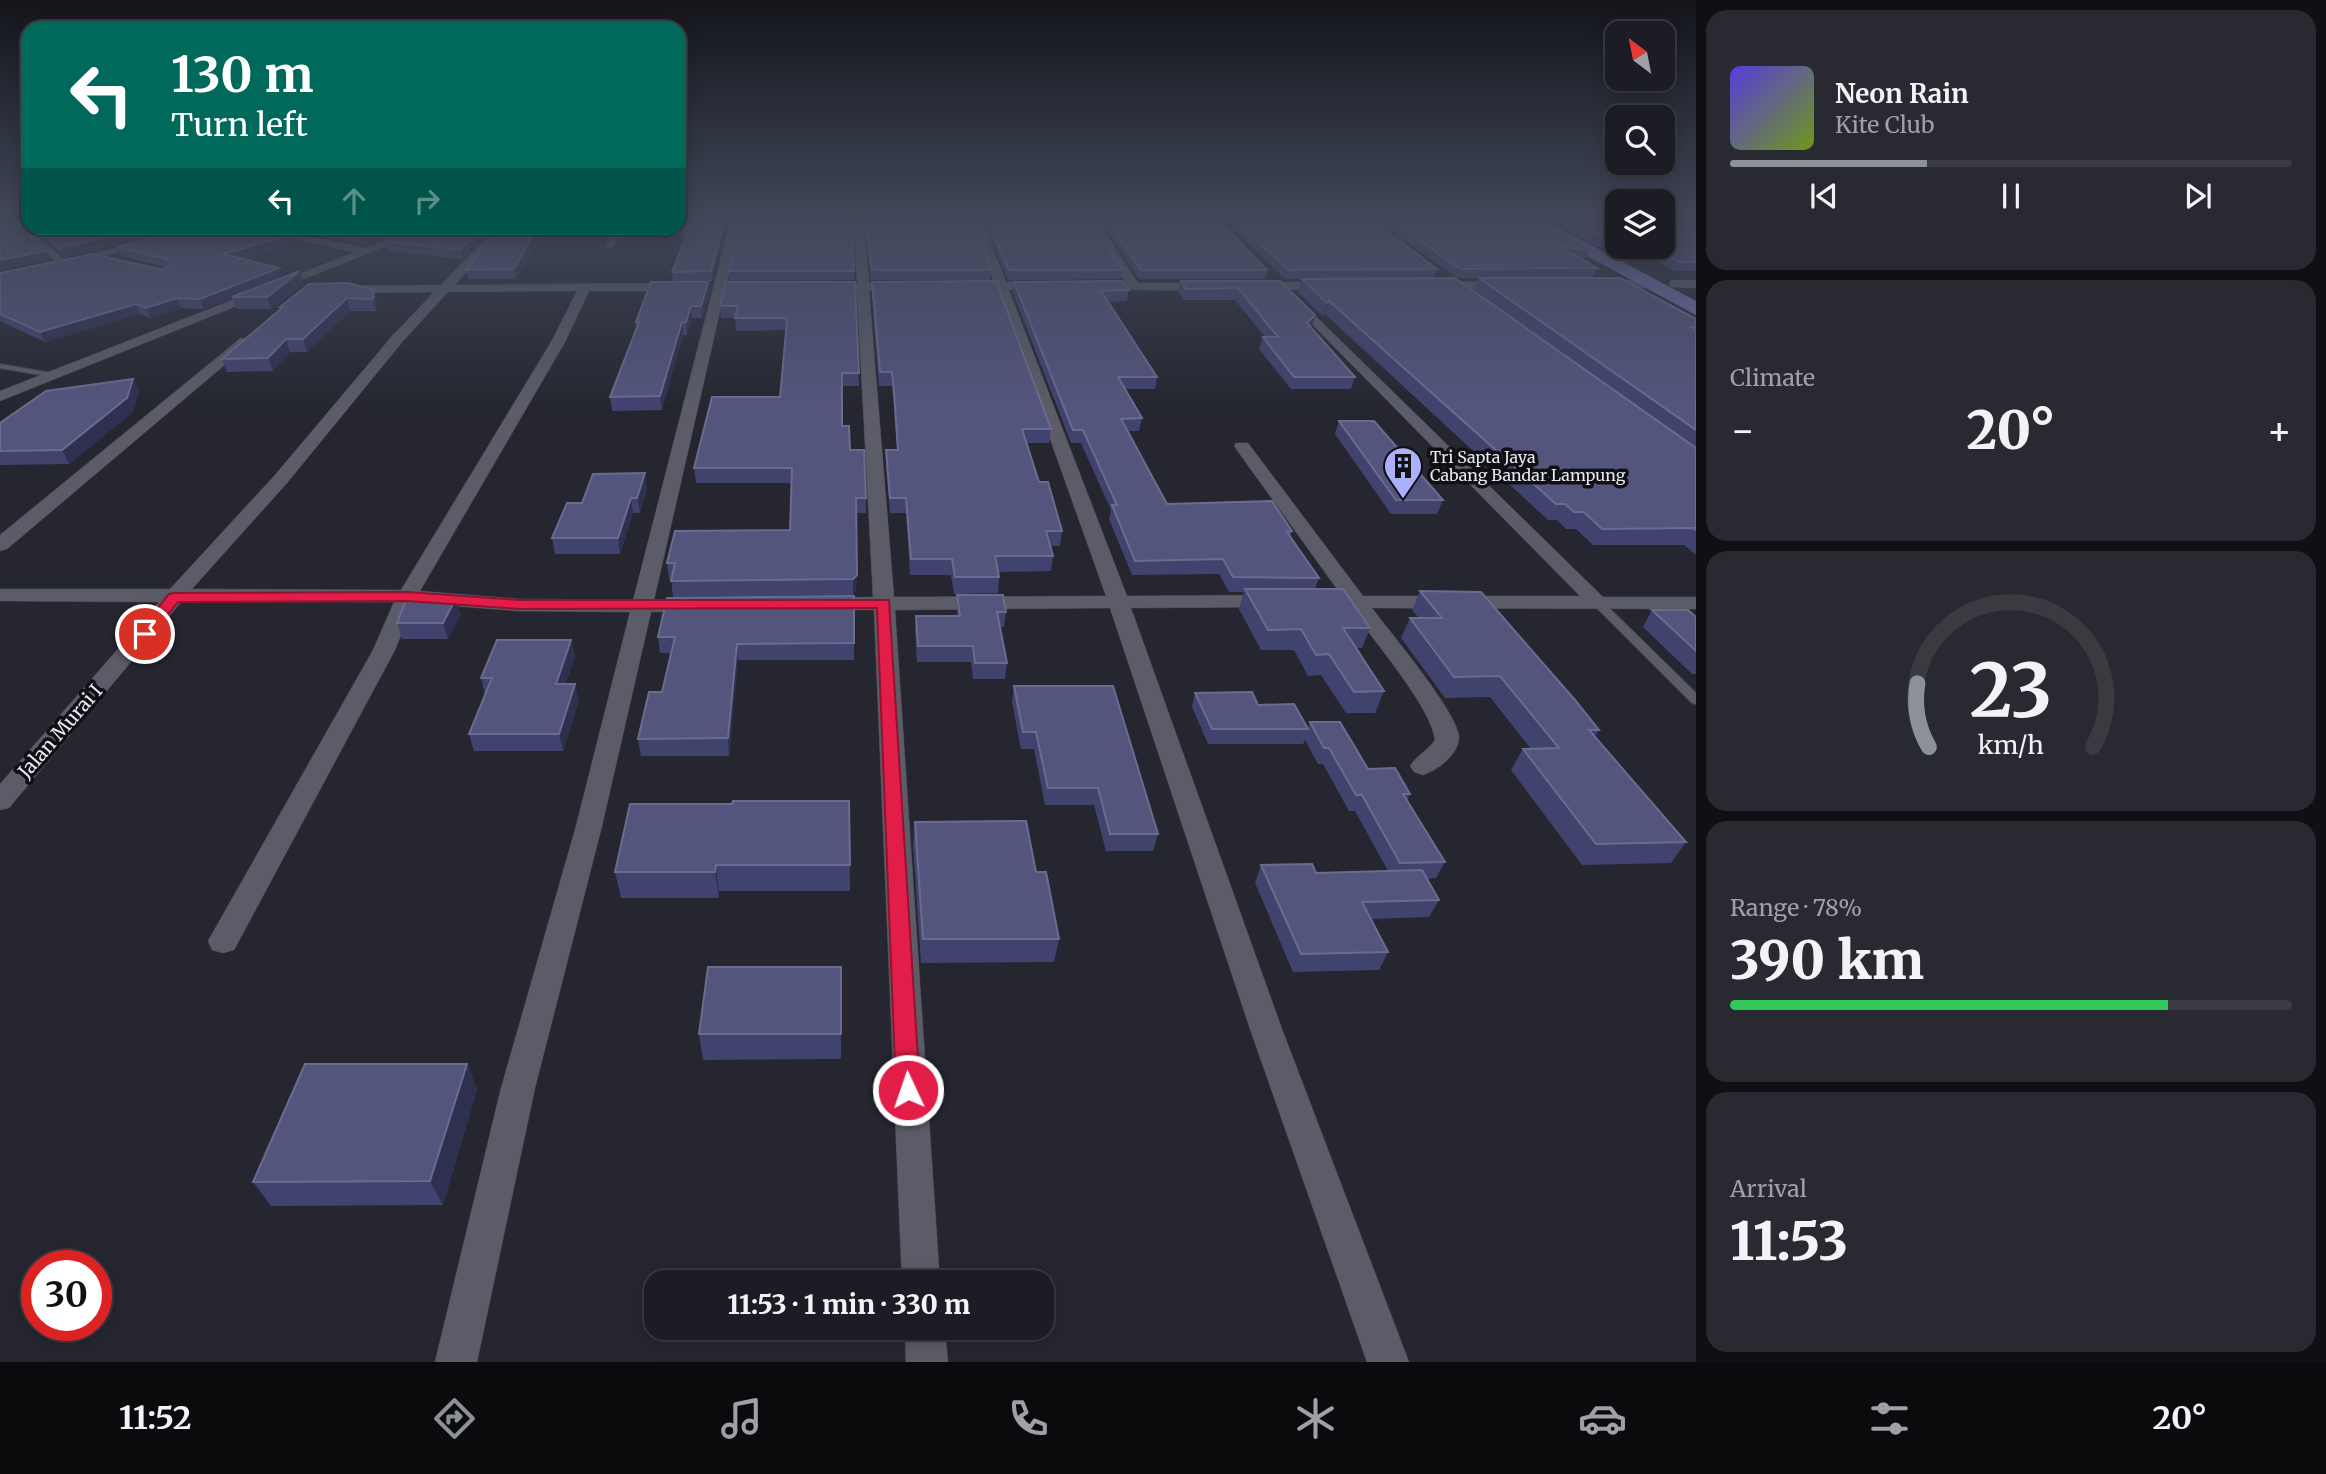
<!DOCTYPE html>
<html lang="en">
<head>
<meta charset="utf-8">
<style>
	:root { --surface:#1c1c24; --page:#292931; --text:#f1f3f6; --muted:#a0a1a6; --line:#3a3a41; --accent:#8c9099 }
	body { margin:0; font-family:Merriweather,serif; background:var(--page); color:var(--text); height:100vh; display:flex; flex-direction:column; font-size:26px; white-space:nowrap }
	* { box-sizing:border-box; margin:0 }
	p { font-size:23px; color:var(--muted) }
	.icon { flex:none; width:38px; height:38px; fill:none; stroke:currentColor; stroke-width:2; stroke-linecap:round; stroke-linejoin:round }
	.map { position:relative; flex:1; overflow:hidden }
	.sheet { display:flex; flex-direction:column; gap:10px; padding:10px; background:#0f0f14; width:630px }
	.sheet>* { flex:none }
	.hud { position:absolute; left:21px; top:21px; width:665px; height:214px; border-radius:21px; box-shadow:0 4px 18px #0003,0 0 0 2px var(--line); background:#00695c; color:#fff; overflow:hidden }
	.needle { width:46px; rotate:328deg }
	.controls { position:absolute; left:1605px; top:21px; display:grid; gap:14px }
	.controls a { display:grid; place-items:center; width:70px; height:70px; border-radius:14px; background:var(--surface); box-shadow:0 4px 18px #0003,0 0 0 2px var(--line); font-size:35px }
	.speed { position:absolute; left:21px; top:1250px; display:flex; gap:14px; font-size:35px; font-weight:700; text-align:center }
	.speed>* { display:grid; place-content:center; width:91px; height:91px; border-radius:50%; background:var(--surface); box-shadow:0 4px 18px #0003,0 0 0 2px var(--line); line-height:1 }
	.speed .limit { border:10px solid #d22; background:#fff; color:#111 }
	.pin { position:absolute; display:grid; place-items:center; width:60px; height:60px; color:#fff; margin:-30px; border:4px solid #fff; border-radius:50%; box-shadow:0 2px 7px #0007 }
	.me { position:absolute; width:77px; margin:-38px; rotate:357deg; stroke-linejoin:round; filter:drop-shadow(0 0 5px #0008) }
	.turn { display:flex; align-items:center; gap:24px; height:147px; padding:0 35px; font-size:32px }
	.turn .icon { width:91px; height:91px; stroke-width:2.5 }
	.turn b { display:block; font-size:49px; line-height:60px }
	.lanes { display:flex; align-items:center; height:66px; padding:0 35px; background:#0003; justify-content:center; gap:35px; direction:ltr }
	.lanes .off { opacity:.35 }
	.big { font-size:52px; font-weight:800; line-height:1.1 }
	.sheet .card { flex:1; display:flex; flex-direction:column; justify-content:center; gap:10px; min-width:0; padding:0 24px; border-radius:21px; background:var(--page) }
	.sheet .dial { align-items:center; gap:0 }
	.dial svg { height:182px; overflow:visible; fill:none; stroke:var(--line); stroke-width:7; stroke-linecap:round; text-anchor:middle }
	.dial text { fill:var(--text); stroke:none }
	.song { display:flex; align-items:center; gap:21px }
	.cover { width:84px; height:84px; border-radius:10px; background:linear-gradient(135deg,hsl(250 70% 55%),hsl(80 70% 35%)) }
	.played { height:7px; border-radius:4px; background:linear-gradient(90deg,var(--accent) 35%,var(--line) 35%) }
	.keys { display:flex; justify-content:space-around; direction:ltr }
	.heat { display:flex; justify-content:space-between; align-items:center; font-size:38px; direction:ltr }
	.charge { height:10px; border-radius:5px; background:linear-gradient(90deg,#34c759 78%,var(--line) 0) }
	.trip { position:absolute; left:644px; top:1270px; width:410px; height:70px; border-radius:21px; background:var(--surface); box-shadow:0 4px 18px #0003,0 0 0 2px var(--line); font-weight:800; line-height:70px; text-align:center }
	.tabs { display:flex; height:112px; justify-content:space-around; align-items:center; background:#0b0b0e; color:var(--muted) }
	.tabs .icon { width:49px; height:49px }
	.tabs .on { color:var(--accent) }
	.tabs b { font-size:32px; color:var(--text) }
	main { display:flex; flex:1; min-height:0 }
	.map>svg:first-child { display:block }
</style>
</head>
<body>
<main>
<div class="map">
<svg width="1696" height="1362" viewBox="0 0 1696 1362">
	<rect width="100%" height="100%" fill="#252630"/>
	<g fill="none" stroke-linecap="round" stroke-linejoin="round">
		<defs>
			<path id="lane" d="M0,364L52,373L56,375L52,377L0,368Z
				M1600,602L1604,603L1696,693V704L1692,703L1594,605L1596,603Z"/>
			<path id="street" d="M732,215H742L654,600L695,599L705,605L695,611L651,612L602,826L535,1088L477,1362H435L501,1088L576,826L630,612L519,611L414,603L395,650L234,950L223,953L212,950L208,941L373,650L394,602H181L9,808L0,810V784L159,602L0,601V589H170L275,475L393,335L434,292L339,293L335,292V286L441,285L496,228H506L455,285L680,283L686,287L680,291H589L565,342L420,591L519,599L633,600ZM577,291L551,342L401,590L192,589L287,483L403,341L448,292Z
				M853,215H863L869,283H904L910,287L904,291H869L894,597L1106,596L997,290H969L963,286L969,282H994L970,215H980L1006,282H1044L1050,286L1044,290H1009L1127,596L1273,595L1283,601L1273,607L1131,608L1282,1029L1409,1362H1367L1250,1029L1110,608L895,610L940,1283H902L874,610H824L814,604L824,598L873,597L857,291H826L820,287L826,283H857Z
				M1084,215H1094L1138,283H1208L1214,287L1208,291L1091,289L1089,286L1095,282L1126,283Z
				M17,221H25L28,228L66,261L192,228H208L62,267L17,225Z
				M286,228H298L292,233L366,248L418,228H431L0,401V391L355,252L278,236V232Z
				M614,228H624L613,247H605Z
				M1599,280H1650L1656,284L1650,288L1595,287V281Z
				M1674,280H1696V288L1670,287V281Z
				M1506,281L1512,285L1510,288L1435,290L1429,286L1435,282Z
				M1256,282H1331L1337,286L1331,290L1252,289L1250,286Z
				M1293,294L1603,597H1696V609L1372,608C1389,631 1460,715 1459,738C1458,755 1438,770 1423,775L1414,772L1410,766C1416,756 1428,750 1435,740C1432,708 1371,637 1350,608L1314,606L1311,602L1314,598L1342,596L1234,446L1236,443H1248L1363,596H1580L1289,301V295Z
				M241,338L253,341L7,549L0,551V535Z
				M905,1328H945L948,1362H906Z"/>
			<path id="primary" d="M1513,215H1534L1696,301V315Z"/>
		</defs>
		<use href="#lane" stroke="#43444c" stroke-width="2"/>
		<use href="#street" stroke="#43444c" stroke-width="1"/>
		<use href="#primary" stroke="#43444c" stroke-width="1"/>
		<use href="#lane" fill="#5b5c67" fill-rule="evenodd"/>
		<use href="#street" fill="#5b5c67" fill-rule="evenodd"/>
		<use href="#primary" fill="#6f71ac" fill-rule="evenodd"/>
	</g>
	<path fill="#41436f" d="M679,215H729L712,281L673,282L672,272L687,235H678L677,228H679Z
		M863,215H971L991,270L990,280H871Z
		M981,215H1088L1123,270L1121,279L1008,280Z
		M1096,215H1214L1267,270L1265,279H1139Z
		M1220,215H1365L1437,269L1433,278L1539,337L1474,291L1479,278H1457L1369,215H1529L1590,248L1586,258H1579L1597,268L1592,278L1696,319V555L1684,545H1593L1576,529H1566L1557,520H1548L1325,314L1323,316L1298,292L1302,279H1285Z
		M1539,215H1617V247H1662L1696,215V271H1675L1651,258H1621Z
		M31,228H184L65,257Z
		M228,228H284L246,233Z
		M297,228H412L368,245L298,232Z
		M414,228H493L463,259L388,251L386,239Z
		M500,228H544L516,279H468L466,270L479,255L478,251Z
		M294,234L297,243L242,259L283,278L304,283L271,309H236L232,297L203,309L181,308L150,318L140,314L45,342L0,321V273L163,270L166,267L121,256L117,247L241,236Z
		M729,271H854V280L729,281Z
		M1181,281H1280L1315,315L1311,328L1355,377L1351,389H1291L1259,349L1263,337H1265L1235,300H1184L1178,292Z
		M708,282L709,294L702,318H692L687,335H683L662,410L612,411L610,397L636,329V322Z
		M855,282L859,386H842V426L866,498V513H856V591L853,595L673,597L671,579H669L667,563L790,530L792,483H696L694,468L780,397L786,332L785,330L736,331L735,318H721L720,306Z
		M872,282L1051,429L1049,443H1026L1039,482L1062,531L1060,546H1051L1053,556L1051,571L998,572L999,577L998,593L954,594L951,575H910L906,513H890L886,465V450H897L894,406L892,386H879L872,294Z
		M1014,282L1129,290L1127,301L1108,302L1157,377L1155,389H1125L1142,418L1139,431H1128L1167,504L1292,531L1290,537L1319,578L1315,589L1370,628L1362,648H1356L1384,691L1375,713H1346L1321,675L1308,676L1294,650H1261L1239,609L1244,592H1229L1219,574L1132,575L1109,519L1111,510L1081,443H1071L1013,293Z
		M374,290L377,302L376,311H350L307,352H290L273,371L227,372L222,359L281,309L280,307Z
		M133,379L139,391L133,412L69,464L0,465V423Z
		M1339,421L1443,500L1437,514H1391L1335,434Z
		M647,488L640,513H633L620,554H555L552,538L582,503Z
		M1420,591L1599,730L1595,736L1686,842L1671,863L1582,865L1511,770L1523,749H1531L1490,697L1445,698L1401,638L1410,618H1419L1412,610Z
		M957,595L1006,612L1004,627H1000L1007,663L1005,679H973L971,662H917L915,631L916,616H957Z
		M854,596V660H738L729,756H641L638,739L662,692L671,653H660L658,637Z
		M1652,610L1696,617V674H1692L1643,627Z
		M461,614L448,639H402L397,623Z
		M571,640L575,657L565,684L579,701L563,751H474L469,734L485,695L481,678Z
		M1014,686L1158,834L1153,851H1106L1094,805H1045L1034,749H1021L1012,702Z
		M1195,693L1258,705L1308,728L1310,722L1368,769L1410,794L1407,801L1445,862L1436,878L1427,879L1439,900L1429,917L1371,919L1388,952L1379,970L1293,972L1255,883L1261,865L1316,873L1388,871L1355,811H1349L1323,764H1318L1305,740L1303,744H1208L1192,707Z
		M849,801L850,891H719V898H621L615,872L732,804Z
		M915,822L1036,872L1059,939L1054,962L921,963L913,845Z
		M841,967V1059L703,1060L699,1034Z
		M467,1064L477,1089L443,1205L271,1206L253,1182Z"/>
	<path fill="#2e3050" d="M0,215H12L13,218L0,221Z
		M726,215H729L712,281L711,271Z
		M144,228H184L65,257L60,248Z
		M244,228H284L246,233Z
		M386,228H412L368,245L365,235Z
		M482,228H493L463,259L460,249Z
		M537,228H544L516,279L514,269Z
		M294,234L297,243L227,263L223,254Z
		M45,251L49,260L0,270V260Z
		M279,268L283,278L203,309L200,299Z
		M300,271L304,283L271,309L267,297Z
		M708,282L709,294L702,318L701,306Z
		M374,290L377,302L376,311L373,299Z
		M177,298L181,308L150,318L146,308Z
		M347,298L350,311L307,352L303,339Z
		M1329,301L1325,314L1323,316L1327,303Z
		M136,304L140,314L45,342L40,332Z
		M691,306L692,318L687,335L686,322Z
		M1315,315L1312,327L1304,335L1307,323Z
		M682,322L683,335L662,410L660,396Z
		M286,339L290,352L273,371L268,358Z
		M133,379L139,391L133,412L69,464L62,450Z
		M645,473L647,488L640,513L637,498Z
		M631,498L633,513L620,554L618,538Z
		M857,575L856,591L853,595V579Z
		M456,598L461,614L448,639L443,623Z
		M571,640L575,657L560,701L556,684Z
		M737,644L738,660L729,756L728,738Z
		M575,684L579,701L563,751L559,734Z
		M716,865L719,891V898L715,872Z
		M467,1064L477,1089L443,1205L430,1181Z"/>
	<path fill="#53557d" stroke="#6a6c8f" stroke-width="2" d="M681,215H726L711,271L672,272L690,226H679V221Z
		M742,215H851L854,271H729Z
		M865,215H971L991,270H872Z
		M985,215H1088L1123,270H1009Z
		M1103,215H1214L1267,270H1141Z
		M1231,215H1365L1437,269L1288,270Z
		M1384,215H1529L1590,248H1562L1597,268L1460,269Z
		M1560,215H1617V244Z
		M1662,215H1696V262H1680L1656,249L1625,248L1621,247H1662Z
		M14,220L45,251L0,260V222Z
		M37,228H144L60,248Z
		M189,228H217L241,236L279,231L294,234L223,254L279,268L200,299L177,298L146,308L136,304L40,332L0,314V273L93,254L163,270L170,264L166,259L117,247Z
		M323,228H386L365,235Z
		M414,228H482L460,249L386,242L389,239H386Z
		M500,228H537L514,269L466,270L481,251H478Z
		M300,271L267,297H232Z
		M1455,278L1696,448V530L1694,528L1602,529L1584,512H1574L1565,504H1556L1329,301L1327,303L1302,279Z
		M1479,278H1620L1696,319V327H1691L1696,330V430Z
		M996,281L1051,429H1022L1039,482H1048L1062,531H1046L1053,556H995L999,577H955L952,559H911L906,498H890L886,450H898L894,392L892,372H880L872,282Z
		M1123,281L1129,290L1101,291L1157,377H1118L1142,418L1121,419L1167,504L1272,501L1292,531L1287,532L1319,578L1233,577L1223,559L1135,561L1112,505H1117L1083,430H1073L1014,282Z
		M1181,281H1280L1315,315L1307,323L1355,377H1294L1263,337H1278L1238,288L1186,289Z
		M651,282H708L701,306H691L686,322H682L660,396L610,397L639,322H636Z
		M726,282H855L859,373H842V426H849L850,450H864L866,498H856L857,575L853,579L671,581L675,563H667L675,531L790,530L792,468H694L712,397H780L787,321L785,318H735L738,306H720Z
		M348,283L374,290L373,299L347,298L303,339H286L268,358L222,359L283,307H280L309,284Z
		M133,379L127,398L62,450L0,451V423L46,391Z
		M1339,421H1374L1443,500H1396Z
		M645,473L637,498H631L618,538H552L567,503H582L593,474Z
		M1245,589H1343L1370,628H1343L1384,691L1354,692L1329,654L1316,655L1301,629L1268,630Z
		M1420,591L1481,592L1575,700L1599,730H1589L1686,842L1596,844L1523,749L1559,748L1500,676L1454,677L1410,618H1442Z
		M957,595H1003L1006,612H997L1007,663H975L973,646H918L916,616H960Z
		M854,596V643L737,644L728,738L638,739L649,692H662L675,637H658L667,598Z
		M407,598H456L443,623H397Z
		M1652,610H1688L1696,617V651Z
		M497,640H571L556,684H575L559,734H469L492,678H481Z
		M1014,686H1113L1158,834H1110L1098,788H1048L1036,732H1023Z
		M1252,692L1258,705L1294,704L1308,729H1212L1195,693Z
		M1310,722H1340L1368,769L1395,768L1410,794H1403L1445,862L1400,863L1362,795H1356L1329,748H1324Z
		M733,801H849L850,865H716L715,872H615L630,804H732Z
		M1026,821L1036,872H1046L1059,939H923L915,822Z
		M1312,864L1316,873L1422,870L1439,900L1362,902L1388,952L1301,954L1261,865Z
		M708,967H841V1034H699Z
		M305,1064H467L430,1181L253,1182Z"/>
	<linearGradient id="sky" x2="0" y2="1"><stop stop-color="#14151a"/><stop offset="0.53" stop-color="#404759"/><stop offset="1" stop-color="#404759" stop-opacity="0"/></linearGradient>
	<rect width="1696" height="406" fill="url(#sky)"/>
	<path fill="#e11d48" stroke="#92132f" stroke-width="2" d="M407,592L519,600H889L920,1090L916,1098L908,1101L900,1098L896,1090L877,608L519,609L407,601L178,602L150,637L145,638L137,634L169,594L174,593Z"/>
	<defs>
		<symbol id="building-pin" viewBox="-11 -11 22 30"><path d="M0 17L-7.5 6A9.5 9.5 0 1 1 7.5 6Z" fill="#aab0fc" stroke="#0f0f14"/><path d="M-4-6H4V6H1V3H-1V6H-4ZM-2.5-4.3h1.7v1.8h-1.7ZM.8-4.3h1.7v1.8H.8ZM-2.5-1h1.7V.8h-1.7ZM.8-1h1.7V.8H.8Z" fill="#111"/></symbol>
	</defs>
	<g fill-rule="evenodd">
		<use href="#building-pin" x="1381" y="444" width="44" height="60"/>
	</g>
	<g text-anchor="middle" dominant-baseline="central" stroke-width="7" stroke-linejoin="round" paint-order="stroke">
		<g font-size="16" fill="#e9eaf1" stroke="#0f0f14" text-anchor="start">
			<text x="1430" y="457">Tri Sapta Jaya<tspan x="1430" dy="18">Cabang Bandar Lampung</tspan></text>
		</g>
		<g font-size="19" fill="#e9eaf1" stroke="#0f0f14">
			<text transform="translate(60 731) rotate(-49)">Jalan Murai I</text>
		</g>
	</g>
</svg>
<div class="controls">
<a><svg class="needle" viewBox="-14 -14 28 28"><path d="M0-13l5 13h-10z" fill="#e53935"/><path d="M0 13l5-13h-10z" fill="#a0a1a6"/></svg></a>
<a><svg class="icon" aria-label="search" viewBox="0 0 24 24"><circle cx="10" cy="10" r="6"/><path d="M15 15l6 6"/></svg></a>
<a><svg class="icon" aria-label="layers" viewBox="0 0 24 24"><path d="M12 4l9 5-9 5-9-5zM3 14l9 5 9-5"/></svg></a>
</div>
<div class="speed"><div class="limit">30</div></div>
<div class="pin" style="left:145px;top:634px;background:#d93025"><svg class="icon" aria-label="arrive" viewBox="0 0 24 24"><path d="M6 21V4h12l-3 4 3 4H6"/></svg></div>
<svg class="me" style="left:908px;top:1090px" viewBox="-20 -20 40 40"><circle r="17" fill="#e11d48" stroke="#fff" stroke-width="3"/><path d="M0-11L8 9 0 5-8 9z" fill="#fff"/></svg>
<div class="trip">11:53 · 1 min · 330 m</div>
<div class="hud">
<div class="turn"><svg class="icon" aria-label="left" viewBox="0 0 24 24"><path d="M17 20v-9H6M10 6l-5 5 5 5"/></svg><div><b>130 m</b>Turn left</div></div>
<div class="lanes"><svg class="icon" aria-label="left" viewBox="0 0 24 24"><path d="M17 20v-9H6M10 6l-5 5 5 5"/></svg><svg class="icon off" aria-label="ahead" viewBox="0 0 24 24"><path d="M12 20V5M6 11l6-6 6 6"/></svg><svg class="icon off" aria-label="right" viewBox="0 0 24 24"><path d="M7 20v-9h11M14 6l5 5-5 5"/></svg></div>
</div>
</div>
<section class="sheet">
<div class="card">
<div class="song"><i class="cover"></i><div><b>Neon Rain</b><p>Kite Club</p></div></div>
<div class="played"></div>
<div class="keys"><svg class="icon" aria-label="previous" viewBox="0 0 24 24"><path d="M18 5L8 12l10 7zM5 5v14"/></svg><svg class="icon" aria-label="pause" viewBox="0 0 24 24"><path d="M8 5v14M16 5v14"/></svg><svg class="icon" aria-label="next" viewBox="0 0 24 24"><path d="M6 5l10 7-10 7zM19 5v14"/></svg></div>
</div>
<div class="card"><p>Climate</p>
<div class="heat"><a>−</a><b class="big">20°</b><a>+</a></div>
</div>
<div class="card dial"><svg viewBox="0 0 100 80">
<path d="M14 69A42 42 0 1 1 86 69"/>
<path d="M14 69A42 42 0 0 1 9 41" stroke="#8c9099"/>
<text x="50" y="56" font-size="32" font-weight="700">23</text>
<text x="50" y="72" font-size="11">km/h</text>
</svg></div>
<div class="card"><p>Range · 78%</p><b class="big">390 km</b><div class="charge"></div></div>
<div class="card"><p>Arrival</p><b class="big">11:53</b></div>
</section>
</main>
<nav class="tabs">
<b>11:52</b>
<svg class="icon on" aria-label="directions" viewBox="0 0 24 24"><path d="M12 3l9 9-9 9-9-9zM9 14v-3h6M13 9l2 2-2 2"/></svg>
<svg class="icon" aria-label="music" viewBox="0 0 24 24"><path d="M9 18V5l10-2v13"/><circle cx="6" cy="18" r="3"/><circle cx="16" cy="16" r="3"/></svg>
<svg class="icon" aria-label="phone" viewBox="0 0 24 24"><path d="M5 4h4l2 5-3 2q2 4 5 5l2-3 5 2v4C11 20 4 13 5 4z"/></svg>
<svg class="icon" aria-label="climate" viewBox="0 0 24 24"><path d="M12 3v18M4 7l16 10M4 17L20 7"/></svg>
<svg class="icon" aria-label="car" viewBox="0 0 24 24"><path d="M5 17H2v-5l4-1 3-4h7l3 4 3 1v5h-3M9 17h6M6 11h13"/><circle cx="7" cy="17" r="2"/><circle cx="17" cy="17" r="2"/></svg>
<svg class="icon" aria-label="filters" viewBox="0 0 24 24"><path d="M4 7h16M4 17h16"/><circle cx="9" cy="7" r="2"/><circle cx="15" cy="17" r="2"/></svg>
<b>20°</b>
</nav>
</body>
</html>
